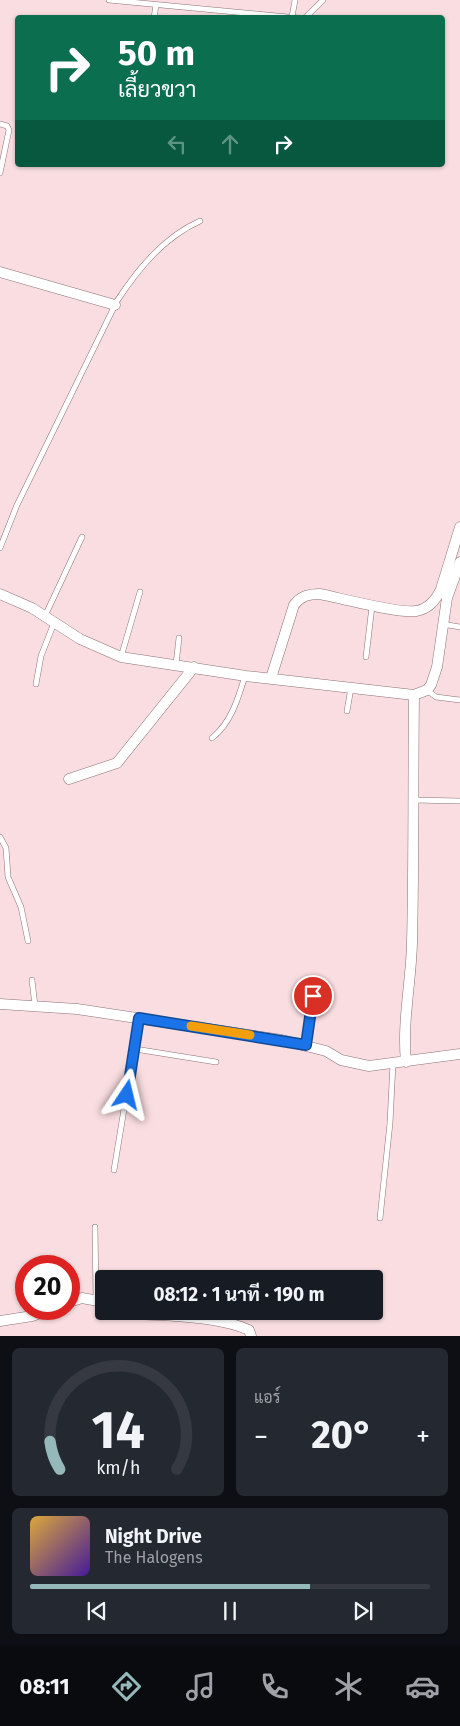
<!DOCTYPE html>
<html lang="th">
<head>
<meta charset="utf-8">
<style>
	:root { --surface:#171b24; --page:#242831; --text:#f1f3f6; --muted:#9ea1a6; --line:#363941; --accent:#95b8ba }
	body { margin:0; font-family:"Fira Sans",Sarabun,sans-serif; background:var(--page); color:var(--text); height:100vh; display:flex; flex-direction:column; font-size:19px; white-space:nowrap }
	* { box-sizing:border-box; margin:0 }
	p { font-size:16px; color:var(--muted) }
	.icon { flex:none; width:28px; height:28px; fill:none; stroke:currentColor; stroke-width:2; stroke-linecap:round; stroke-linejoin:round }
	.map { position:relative; height:1336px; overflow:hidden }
	.panel { display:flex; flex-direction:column; gap:12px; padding:12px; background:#0d0f14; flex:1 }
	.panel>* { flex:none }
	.top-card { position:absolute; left:15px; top:15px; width:430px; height:152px; border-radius:5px; box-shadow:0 1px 4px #0004; background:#0b6e4f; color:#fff; overflow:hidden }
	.speed { position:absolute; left:15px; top:1255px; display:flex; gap:10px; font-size:25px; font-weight:700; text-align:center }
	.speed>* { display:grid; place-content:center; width:65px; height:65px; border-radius:50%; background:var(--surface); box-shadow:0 1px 4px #0004; line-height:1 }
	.speed .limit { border:8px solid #d22; background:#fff; color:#111 }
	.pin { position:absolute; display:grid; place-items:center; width:42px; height:42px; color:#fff; margin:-21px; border:2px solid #fff; border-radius:50%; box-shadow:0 1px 5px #0007 }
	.me { position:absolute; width:55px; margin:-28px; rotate:10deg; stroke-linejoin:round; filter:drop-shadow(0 0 4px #0008) }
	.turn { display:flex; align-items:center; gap:18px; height:105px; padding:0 20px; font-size:22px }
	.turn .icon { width:65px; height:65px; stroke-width:2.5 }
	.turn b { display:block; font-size:35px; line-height:42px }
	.lanes { display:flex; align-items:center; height:48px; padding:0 20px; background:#0003; justify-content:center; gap:25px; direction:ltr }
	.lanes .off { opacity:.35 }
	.big { font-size:38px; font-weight:700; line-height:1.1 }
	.panel .card { flex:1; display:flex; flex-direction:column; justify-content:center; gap:8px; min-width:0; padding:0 18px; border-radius:8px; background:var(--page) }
	.panel .dial { align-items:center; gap:0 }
	.dial svg { height:130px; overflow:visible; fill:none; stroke:var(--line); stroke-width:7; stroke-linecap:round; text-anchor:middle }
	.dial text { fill:var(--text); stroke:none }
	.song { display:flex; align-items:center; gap:15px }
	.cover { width:60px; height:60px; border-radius:8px; background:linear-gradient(135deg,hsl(40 70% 55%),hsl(260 70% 35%)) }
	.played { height:5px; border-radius:2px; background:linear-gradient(90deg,var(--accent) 70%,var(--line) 70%) }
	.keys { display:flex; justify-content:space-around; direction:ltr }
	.heat { display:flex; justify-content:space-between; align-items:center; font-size:28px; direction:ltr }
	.panel .tiles { flex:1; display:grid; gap:12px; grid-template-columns:1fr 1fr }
	.card:last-child { grid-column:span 2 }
	.trip { position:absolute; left:95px; top:1270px; width:288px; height:50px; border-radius:5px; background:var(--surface); box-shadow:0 1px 4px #0004; font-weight:700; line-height:50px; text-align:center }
	.dock { display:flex; height:80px; justify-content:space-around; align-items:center; background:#090b0e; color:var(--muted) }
	.dock .icon { width:35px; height:35px }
	.dock .current { color:var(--accent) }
	.dock b { font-size:22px; color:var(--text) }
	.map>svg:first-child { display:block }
</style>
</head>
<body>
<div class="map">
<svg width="460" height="1336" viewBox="0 0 460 1336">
	<rect width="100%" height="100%" fill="#f9dde0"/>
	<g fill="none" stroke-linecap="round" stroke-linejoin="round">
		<defs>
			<path id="lane" d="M109,0L298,18
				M292,17L295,0
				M154,18L156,5
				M305,18L323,0
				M0,124L7,126L9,130L0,173
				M0,548L17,505L117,301C138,269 164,237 200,221
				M45,616L82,537
				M442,624L460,627
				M121,657L140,592
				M366,657L372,606
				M176,664L179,638
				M36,684L41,656L54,623
				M427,690L436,697L460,700
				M347,711L351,688
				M212,738C231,723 238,699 245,676
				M413,800L460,801
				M0,837L6,848L8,877L21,907L28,941
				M32,980L35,1006
				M305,1045L315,979
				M135,1049L216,1062
				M114,1170L139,1018
				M380,1218L390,1123L393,1063
				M95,1227L96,1299"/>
			<path id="street" d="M0,272L115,305
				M0,594L32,608L80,639L121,657L246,676L414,695L427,690L431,685L437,667L447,598L460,562
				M271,678L294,605C301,596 308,594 320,594C340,598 399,614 416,611C429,609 436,600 441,589L460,527
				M69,779L117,763L194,667
				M0,1004L77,1009L282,1040L326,1051L341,1060L369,1066L460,1054
				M406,1062C402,1022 411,983 412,943C414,861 413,778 414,695
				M69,1302L82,1298L104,1302
				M123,1311C135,1316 149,1314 162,1315C190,1317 224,1319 249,1330L251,1336
				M0,1321L32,1316L51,1309"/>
		</defs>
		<use href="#lane" stroke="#8b7275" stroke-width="6"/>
		<use href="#street" stroke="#8b7275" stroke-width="11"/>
		<use href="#lane" stroke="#fff" stroke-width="5"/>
		<use href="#street" stroke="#fff" stroke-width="10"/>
	</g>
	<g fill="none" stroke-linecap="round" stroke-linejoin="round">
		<defs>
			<path id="route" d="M127,1095L139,1018L306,1045L313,996"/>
		</defs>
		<use href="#route" stroke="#114b97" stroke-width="12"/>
		<use href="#route" stroke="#1a73e8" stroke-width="9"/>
		<path stroke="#f59e0b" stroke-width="9" d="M191,1026L250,1035"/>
	</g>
</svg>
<div class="speed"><div class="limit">20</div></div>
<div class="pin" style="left:313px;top:996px;background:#d93025"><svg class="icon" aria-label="arrive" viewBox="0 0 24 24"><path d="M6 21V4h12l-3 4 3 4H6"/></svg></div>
<svg class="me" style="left:127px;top:1095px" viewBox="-20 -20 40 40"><path d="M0-17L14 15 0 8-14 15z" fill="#1a73e8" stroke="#fff" stroke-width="4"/></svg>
<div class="trip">08:12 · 1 นาที · 190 m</div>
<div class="top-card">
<div class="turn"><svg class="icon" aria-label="right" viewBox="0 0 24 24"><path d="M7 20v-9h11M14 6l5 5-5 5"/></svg><div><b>50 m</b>เลี้ยวขวา</div></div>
<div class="lanes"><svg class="icon off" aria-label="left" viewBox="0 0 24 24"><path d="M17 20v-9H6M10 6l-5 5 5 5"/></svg><svg class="icon off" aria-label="ahead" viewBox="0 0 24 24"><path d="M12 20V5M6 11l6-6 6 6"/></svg><svg class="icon" aria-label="right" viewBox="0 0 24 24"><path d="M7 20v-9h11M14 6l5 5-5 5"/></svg></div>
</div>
</div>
<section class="panel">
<div class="tiles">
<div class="card dial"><svg viewBox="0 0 100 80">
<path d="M14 69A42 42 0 1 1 86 69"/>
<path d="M14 69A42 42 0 0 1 8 52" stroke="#95b8ba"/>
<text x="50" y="56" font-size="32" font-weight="700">14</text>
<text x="50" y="72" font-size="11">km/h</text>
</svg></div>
<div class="card"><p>แอร์</p>
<div class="heat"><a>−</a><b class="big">20°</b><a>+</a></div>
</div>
<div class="card">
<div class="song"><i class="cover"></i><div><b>Night Drive</b><p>The Halogens</p></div></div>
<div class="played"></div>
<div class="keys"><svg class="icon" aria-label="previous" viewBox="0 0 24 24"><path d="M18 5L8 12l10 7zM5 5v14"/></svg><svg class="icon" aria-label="pause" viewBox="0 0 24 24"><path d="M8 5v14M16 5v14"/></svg><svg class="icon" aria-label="next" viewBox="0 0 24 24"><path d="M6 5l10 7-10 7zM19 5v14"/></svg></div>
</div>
</div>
</section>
<nav class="dock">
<b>08:11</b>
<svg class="icon current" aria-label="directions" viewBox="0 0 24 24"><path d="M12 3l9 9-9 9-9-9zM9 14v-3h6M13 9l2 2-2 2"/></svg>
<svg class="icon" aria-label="music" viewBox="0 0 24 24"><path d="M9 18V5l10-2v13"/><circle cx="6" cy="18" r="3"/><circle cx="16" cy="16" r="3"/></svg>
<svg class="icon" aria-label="phone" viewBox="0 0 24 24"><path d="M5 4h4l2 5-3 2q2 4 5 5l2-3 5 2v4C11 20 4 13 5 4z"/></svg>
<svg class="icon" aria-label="climate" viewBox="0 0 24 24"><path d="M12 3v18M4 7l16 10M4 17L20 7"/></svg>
<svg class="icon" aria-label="car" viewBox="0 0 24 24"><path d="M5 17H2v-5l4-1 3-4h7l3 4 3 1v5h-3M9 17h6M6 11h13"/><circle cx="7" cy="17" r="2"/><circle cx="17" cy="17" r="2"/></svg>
</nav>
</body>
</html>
